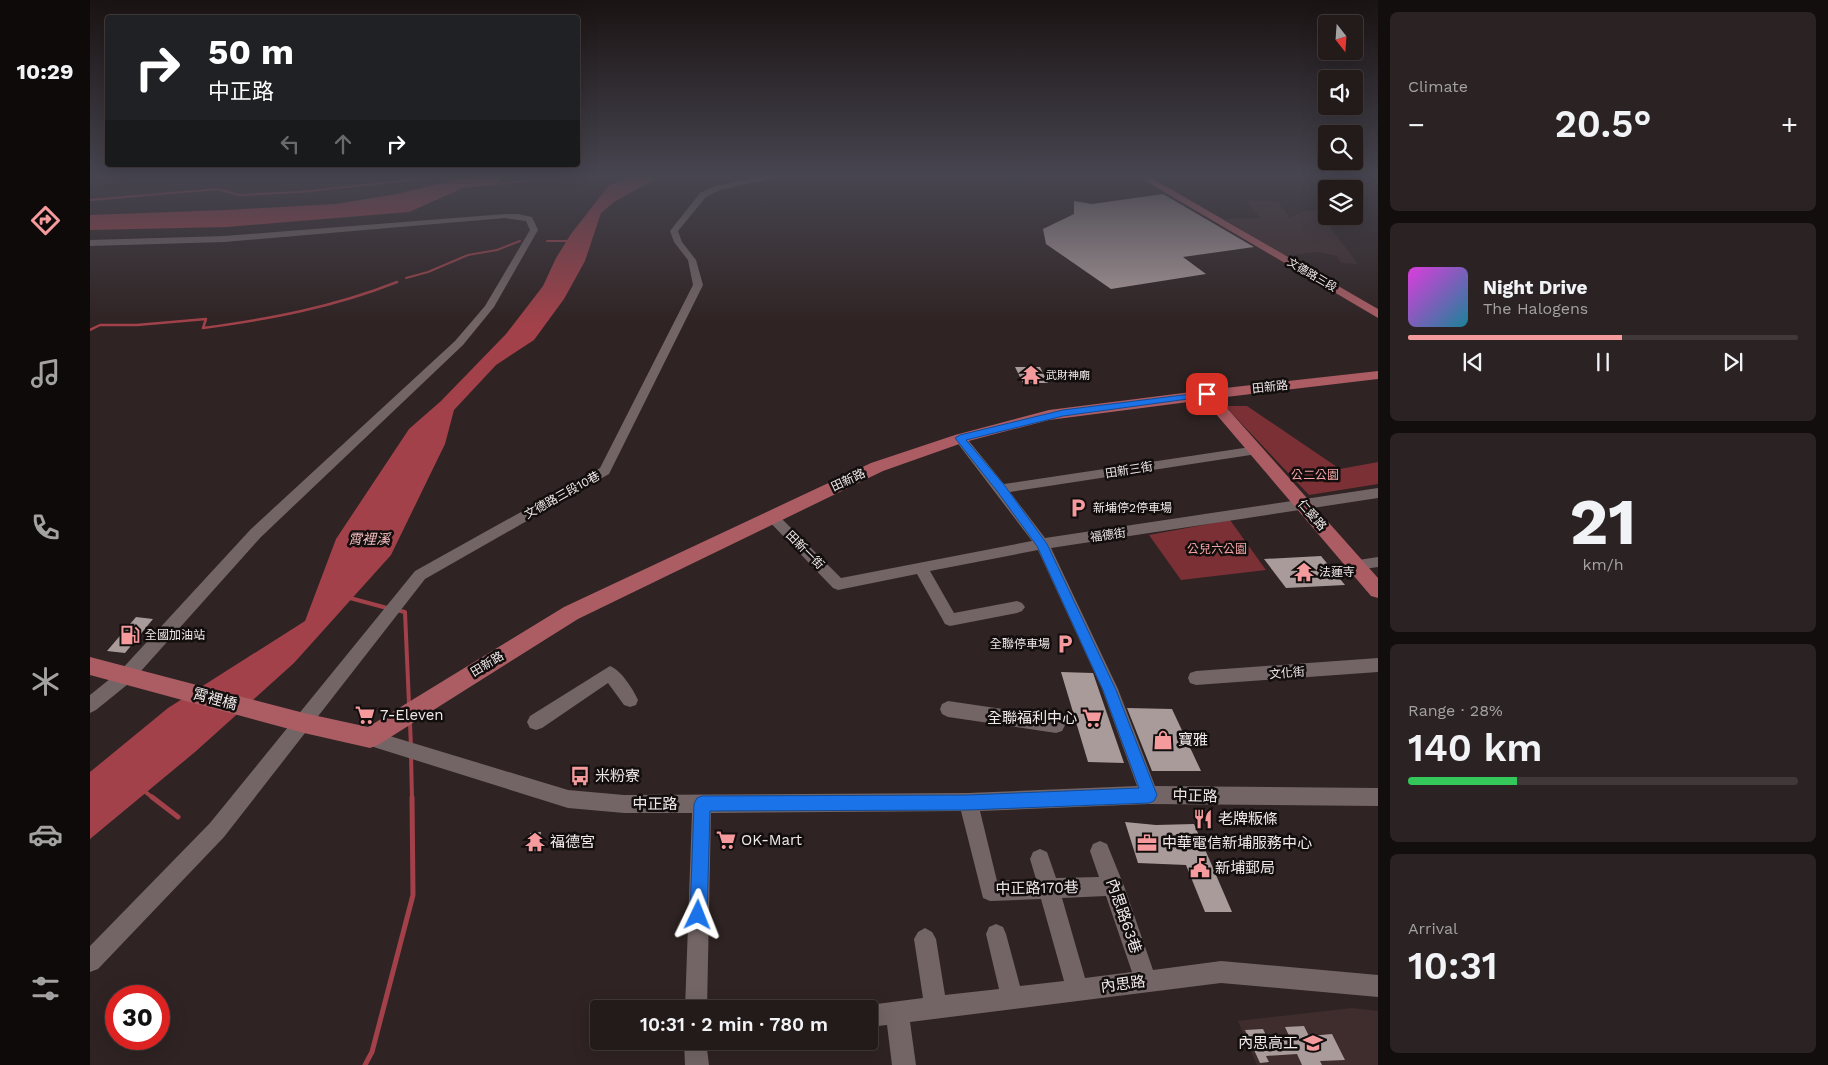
<!DOCTYPE html>
<html lang="en">
<head>
<meta charset="utf-8">
<style>
	:root { --surface:#231a1a; --page:#2b2323; --text:#f1f3f6; --muted:#a3a1a2; --line:#403839; --accent:#f59b9d }
	body { margin:0; font-family:"Work Sans","Noto Sans TC",sans-serif; background:var(--page); color:var(--text); height:100vh; display:flex; flex-direction:column; font-size:19px; white-space:nowrap }
	* { box-sizing:border-box; margin:0 }
	p { font-size:16px; color:var(--muted) }
	.icon { flex:none; width:28px; height:28px; fill:none; stroke:currentColor; stroke-width:2; stroke-linecap:round; stroke-linejoin:round }
	.map { position:relative; flex:1; overflow:hidden }
	.panel { display:flex; flex-direction:column; gap:12px; padding:12px; background:#130e0e; width:450px }
	.panel>* { flex:none }
	.banner { position:absolute; left:15px; top:15px; width:475px; height:152px; border-radius:5px; box-shadow:0 5px 20px #0002,0 0 0 1px var(--line); background:#202124; color:#fff; overflow:hidden }
	.needle { width:32px; rotate:163deg }
	.controls { position:absolute; left:1228px; top:15px; display:grid; gap:10px }
	.controls a { display:grid; place-items:center; width:45px; height:45px; border-radius:5px; background:var(--surface); box-shadow:0 5px 20px #0002,0 0 0 1px var(--line); font-size:25px }
	.speed { position:absolute; left:15px; top:985px; display:flex; gap:10px; font-size:25px; font-weight:700; text-align:center }
	.speed>* { display:grid; place-content:center; width:65px; height:65px; border-radius:50%; background:var(--surface); box-shadow:0 5px 20px #0002,0 0 0 1px var(--line); line-height:1 }
	.speed .limit { border:8px solid #d22; background:#fff; color:#111 }
	.pin { position:absolute; display:grid; place-items:center; width:42px; height:42px; color:#fff; margin:-21px; border-radius:10px; box-shadow:0 2px 8px #0006 }
	.me { position:absolute; width:55px; margin:-28px; rotate:2deg; stroke-linejoin:round; filter:drop-shadow(0 0 4px #0008) }
	.turn { display:flex; align-items:center; gap:18px; height:105px; padding:0 20px; font-size:22px }
	.turn .icon { width:65px; height:65px; stroke-width:2.5 }
	.turn b { display:block; font-size:35px; line-height:42px }
	.lanes { display:flex; align-items:center; height:48px; padding:0 20px; background:#0003; justify-content:center; gap:25px; direction:ltr }
	.lanes .off { opacity:.35 }
	.big { font-size:38px; font-weight:600; line-height:1.1 }
	.panel .card { flex:1; display:flex; flex-direction:column; justify-content:center; gap:8px; min-width:0; padding:0 18px; border-radius:8px; background:var(--page) }
	.panel .dial { align-items:center; gap:0 }
	.dial b { font-size:65px; line-height:1 }
	.song { display:flex; align-items:center; gap:15px }
	.cover { width:60px; height:60px; border-radius:8px; background:linear-gradient(135deg,hsl(300 70% 55%),hsl(190 70% 35%)) }
	.played { height:5px; border-radius:2px; background:linear-gradient(90deg,var(--accent) 55%,var(--line) 55%) }
	.keys { display:flex; justify-content:space-around; direction:ltr }
	.heat { display:flex; justify-content:space-between; align-items:center; font-size:28px; direction:ltr }
	.charge { height:8px; border-radius:4px; background:linear-gradient(90deg,#34c759 28%,var(--line) 0) }
	.trip { position:absolute; left:500px; top:1000px; width:288px; height:50px; border-radius:5px; background:var(--surface); box-shadow:0 5px 20px #0002,0 0 0 1px var(--line); font-weight:600; line-height:50px; text-align:center }
	main { display:flex; flex:1; min-height:0 }
	.tabs { display:flex; flex-direction:column; width:90px; justify-content:space-around; align-items:center; background:#0e0a0a; color:var(--muted) }
	.tabs .icon { width:35px; height:35px }
	.tabs .active { color:var(--accent) }
	.tabs b { font-size:22px; color:var(--text) }
	.map>svg:first-child { display:block }
</style>
</head>
<body>
<main>
<nav class="tabs">
<b>10:29</b>
<svg class="icon active" aria-label="directions" viewBox="0 0 24 24"><path d="M12 3l9 9-9 9-9-9zM9 14v-3h6M13 9l2 2-2 2"/></svg>
<svg class="icon" aria-label="music" viewBox="0 0 24 24"><path d="M9 18V5l10-2v13"/><circle cx="6" cy="18" r="3"/><circle cx="16" cy="16" r="3"/></svg>
<svg class="icon" aria-label="phone" viewBox="0 0 24 24"><path d="M5 4h4l2 5-3 2q2 4 5 5l2-3 5 2v4C11 20 4 13 5 4z"/></svg>
<svg class="icon" aria-label="climate" viewBox="0 0 24 24"><path d="M12 3v18M4 7l16 10M4 17L20 7"/></svg>
<svg class="icon" aria-label="car" viewBox="0 0 24 24"><path d="M5 17H2v-5l4-1 3-4h7l3 4 3 1v5h-3M9 17h6M6 11h13"/><circle cx="7" cy="17" r="2"/><circle cx="17" cy="17" r="2"/></svg>
<svg class="icon" aria-label="filters" viewBox="0 0 24 24"><path d="M4 7h16M4 17h16"/><circle cx="9" cy="7" r="2"/><circle cx="15" cy="17" r="2"/></svg>
</nav>
<div class="map">
<svg width="1288" height="1065" viewBox="0 0 1288 1065">
	<rect width="100%" height="100%" fill="#2f2323"/>
	<path fill="#3f2d2d" d="M1156,200L1188,202L1200,218L1214,211H1228L1268,264L1251,263L1247,256L1228,252L1194,256L1135,219L1170,218Z
		M1262,1008L1288,1011V1065H1167L1148,1021Z"/>
	<path fill="#7b3036" d="M1135,406H1157L1250,469L1288,462V484L1219,495Z
		M1140,520L1176,570L1091,580L1059,535Z"/>
	<path fill="#a24149" d="M384,176H416L407,183L491,176L373,188L319,212L137,227L0,230V215L136,210L246,204L306,194Z
		M549,176H571L524,202L511,213L495,261L474,299L444,340L406,365L364,410L355,444L301,555L204,663L105,752L0,839V772L78,708L215,621L246,539L319,429L351,401L416,334L453,286L466,258L481,234L519,185Z"/>
	<g fill="none" stroke-linecap="round" stroke-linejoin="round">
		<path stroke="#a24149" stroke-width="2" d="M0,200L128,189L149,195L210,192L356,176
			M457,241H482
			M316,278L338,272L378,255L407,250L430,241"/>
		<path stroke="#a24149" stroke-width="2.5" d="M0,330L10,325H47L116,319L113,328C180,319 244,307 307,282"/>
		<path stroke="#a24149" stroke-width="4" d="M260,598L297,608
			M306,610L315,612L319,704
			M320,723L321,747
			M321,755L322,798
			M53,790L63,798"/>
		<path stroke="#a24149" stroke-width="5" d="M62,797L88,817
			M275,1065L282,1052L323,895L322,797"/>
	</g>
	<path fill="#aa9b9b" d="M1073,194L1164,247L1093,257L1116,274L1021,289L956,244L953,229L984,214V201L1002,204Z
		M925,367H950L958,383H933Z
		M1231,556L1255,585L1196,588L1174,559Z
		M46,617L63,619L35,653L17,651Z
		M971,672L1003,673L1034,763L998,762Z
		M1037,708L1082,709L1111,771H1062Z
		M1035,822L1066,825L1104,824L1142,912H1115L1096,865L1048,863Z
		M451,832L449,851L438,852L440,833Z
		M1214,1026L1219,1036L1242,1034L1255,1060L1230,1061L1232,1065H1212L1207,1054L1176,1056L1179,1062L1170,1063L1155,1030L1173,1029L1178,1039L1200,1038L1195,1027Z"/>
	<g fill="none" stroke-linecap="round" stroke-linejoin="round">
		<path fill="#736565" fill-rule="evenodd" d="M677,176H691L630,190L616,197L588,231L592,242L606,260L613,285L519,474L335,579L134,837L8,969L0,972V946L120,823L325,571L510,468L603,285L598,260L584,242L580,231L610,193L625,186Z
			M415,214H428L442,217L448,230L404,307L373,345L171,537L43,680L6,710L0,713V695L31,670L161,529L365,341L395,306L440,230L436,221L415,218L134,242L0,246V240L134,236Z
			M870,434L874,435L914,484L1167,446L1173,450L1167,454L920,492L955,538L1288,488V498L961,548L1028,689L1065,786L1288,788V806L1059,804L890,811L907,881L946,879L940,859L943,852L950,849L957,852L966,878L1009,877L1000,851L1003,844L1010,841L1017,844L1034,886L1063,970L1131,961L1288,975V997L1131,983L820,1022L826,1065H802L797,1025L779,1027V1009H771L779,1005L833,998L824,939L828,932L835,928L842,932L846,939L855,995L909,989L896,934L899,927L906,924L913,927L916,934L930,986L974,981L951,899L900,901L893,898L871,811L621,813L617,1009H595L602,813H534L478,808L274,744L271,738L274,732L280,730L478,790L534,795L878,793L1047,786L1012,689L948,550L840,571L864,613L927,601L932,603L935,607L932,611L927,613L860,626L855,624L827,574L748,590L743,588L674,516L676,513H686L751,578L942,541L866,441L864,438ZM1016,896L1042,972L995,978L972,898Z
			M1288,557V567L1267,570L1262,569L1260,565L1262,561Z
			M1288,658V672L1106,685L1100,683L1098,678L1100,673L1106,671Z
			M520,666C531,670 543,689 548,700L546,705L540,707L534,705L518,683L452,728L446,730L440,728L437,722L440,716Z
			M858,701L966,717L972,719L975,725L972,731L966,733L858,717L852,714L850,709L852,704Z
			M594,1041H616L619,1065H595Z"/>
		<path fill="#ab5d63" fill-rule="evenodd" d="M1047,176H1058L1288,309V318Z
			M1288,371V379L1128,398L1288,578V598L1281,596L1114,400L959,420L875,442L793,471L488,619L288,745L280,748L214,733L0,675V657L214,713L278,727L474,607L781,463L865,435L959,410L1117,390Z"/>
	</g>
	<linearGradient id="sky" x2="0" y2="1"><stop stop-color="#1a1313"/><stop offset="0.54" stop-color="#474550"/><stop offset="1" stop-color="#474550" stop-opacity="0"/></linearGradient>
	<rect width="1288" height="325" fill="url(#sky)"/>
	<path fill="#1a73e8" stroke="#114b97" d="M1117,392L1121,394L1120,396L973,416L876,440L915,486L957,544L1026,690L1067,795L1064,801L1059,803L878,810L620,811L617,915L614,921L608,923L602,921L600,915L604,804L607,798L612,796L878,795L1049,788L1013,690L947,546L907,491L865,438L870,435L973,410Z"/>
	<defs>
		<symbol id="temple-bare" viewBox="-9 -9 18 18"><path d="M0-6L5-2H3V0L6.5 2.5H4V6H1.5V3h-3V6H-4V2.5H-6.5L-3 0V-2H-5Z" fill="#f59b9d" stroke="#130e0e" stroke-width="2.5" paint-order="stroke"/></symbol>
		<symbol id="parking-bare" viewBox="-9 -9 18 18"><path d="M-3.5-5.5H1a3.5 3.5 0 0 1 0 7H-1V5.5H-3.5ZM-1-3.4V-.6H.8a1.4 1.4 0 0 0 0-2.8Z" fill="#f59b9d" stroke="#130e0e" stroke-width="2.5" paint-order="stroke"/></symbol>
		<symbol id="fuel-bare" viewBox="-9 -9 18 18"><path d="M-5.5-6h7V0h2V4h1.3V-2.5L3-4.5l.8-.8L6-3V5H2.5V1h-1V6h-7ZM-4.2-4.7v3.2H.2V-4.7Z" fill="#f59b9d" stroke="#130e0e" stroke-width="2.5" paint-order="stroke"/></symbol>
		<symbol id="supermarket-bare" viewBox="-9 -9 18 18"><path d="M-6-5.5h2.5l.6 2H6L4.5 2H-2.5L-4.4-4H-6ZM-1.5 3.2a1.3 1.3 0 1 0 .1 0ZM3 3.2a1.3 1.3 0 1 0 .1 0Z" fill="#f59b9d" stroke="#130e0e" stroke-width="2.5" paint-order="stroke"/></symbol>
		<symbol id="shop-bare" viewBox="-9 -9 18 18"><path d="M-5-2.5h2.3a2.7 3.5 0 0 1 5.4 0H5L5.5 6h-11ZM-1.5-2.5h3a1.5 2.3 0 0 0-3 0Z" fill="#f59b9d" stroke="#130e0e" stroke-width="2.5" paint-order="stroke"/></symbol>
		<symbol id="bus-bare" viewBox="-9 -9 18 18"><path d="M-5-6H5V4H4V6H2V4H-2V6H-4V4H-5ZM-3.5-4V0h7V-4ZM-3.5 1.2v1.5H-2V1.2ZM2 1.2v1.5H3.5V1.2Z" fill="#f59b9d" stroke="#130e0e" stroke-width="2.5" paint-order="stroke"/></symbol>
		<symbol id="restaurant-bare" viewBox="-9 -9 18 18"><path d="M-5-6h1v4h1v-4h1v4h1v-4h1v5L-1.5 .5V6h-2V.5L-5-1ZM5-6V6H3V1.5H1.5Q1.5-4 5-6Z" fill="#f59b9d" stroke="#130e0e" stroke-width="2.5" paint-order="stroke"/></symbol>
		<symbol id="office-bare" viewBox="-9 -9 18 18"><path d="M-6-3h4V-5.5h4V-3h4V5H-6ZM-1-4.5V-3h2v-1.5ZM-6 0V1H6V0Z" fill="#f59b9d" stroke="#130e0e" stroke-width="2.5" paint-order="stroke"/></symbol>
		<symbol id="civic-bare" viewBox="-9 -9 18 18"><path d="M-.6-6.5H3V-4.5H.6V-3L4-1V1h2V6H-6V1h2V-1L-.6-3ZM-1.2 2.5V6h2.4V2.5Z" fill="#f59b9d" stroke="#130e0e" stroke-width="2.5" paint-order="stroke"/></symbol>
		<symbol id="school-bare" viewBox="-9 -9 18 18"><path d="M0-5L7-2L0 1L-7-2ZM-4 1L0 2.5L4 1V4Q0 6-4 4Z" fill="#f59b9d" stroke="#130e0e" stroke-width="2.5" paint-order="stroke"/></symbol>
	</defs>
	<g fill-rule="evenodd">
		<use href="#temple-bare" x="927" y="361" width="28" height="28"/>
		<use href="#parking-bare" x="974" y="494" width="28" height="28"/>
		<use href="#temple-bare" x="1200" y="558" width="28" height="28"/>
		<use href="#fuel-bare" x="26" y="621" width="28" height="28"/>
		<use href="#parking-bare" x="961" y="630" width="28" height="28"/>
		<use href="#supermarket-bare" x="261" y="701" width="28" height="28"/>
		<use href="#supermarket-bare" x="988" y="704" width="28" height="28"/>
		<use href="#shop-bare" x="1059" y="726" width="28" height="28"/>
		<use href="#bus-bare" x="476" y="762" width="28" height="28"/>
		<use href="#restaurant-bare" x="1099" y="805" width="28" height="28"/>
		<use href="#supermarket-bare" x="622" y="826" width="28" height="28"/>
		<use href="#temple-bare" x="431" y="828" width="28" height="28"/>
		<use href="#office-bare" x="1043" y="829" width="28" height="28"/>
		<use href="#civic-bare" x="1096" y="854" width="28" height="28"/>
		<use href="#school-bare" x="1209" y="1029" width="28" height="28"/>
	</g>
	<g text-anchor="middle" dominant-baseline="central" stroke-width="5" stroke-linejoin="round" paint-order="stroke">
		<g font-size="11" fill="#f1e9e9" stroke="#130e0e">
			<text transform="translate(1222 275) rotate(30)">文德路三段</text>
		</g>
		<g font-size="11" fill="#f1e9e9" stroke="#130e0e" text-anchor="start">
			<text x="956" y="375">武財神廟</text>
		</g>
		<g font-size="12" fill="#f1e9e9" stroke="#130e0e">
			<text transform="translate(1180 387) rotate(-6)">田新路</text>
			<text transform="translate(1039 470) rotate(-9)">田新三街</text>
			<text transform="translate(758 480) rotate(-25)">田新路</text>
			<text transform="translate(472 495) rotate(-29)">文德路三段10巷</text>
			<text transform="translate(1222 515) rotate(49)">仁愛路</text>
			<text transform="translate(1018 535) rotate(-8)">福德街</text>
			<text transform="translate(715 550) rotate(45)">田新一街</text>
			<text transform="translate(397 664) rotate(-31)">田新路</text>
			<text transform="translate(1197 673) rotate(-5)">文化街</text>
		</g>
		<g font-size="12" fill="#f5a5a7" stroke="#130e0e">
			<text x="1225" y="475">公二公園</text>
			<text x="1127" y="549">公兒六公園</text>
		</g>
		<g font-size="12" fill="#f1e9e9" stroke="#130e0e" text-anchor="start">
			<text x="1003" y="508">新埔停2停車場</text>
			<text x="1229" y="572">法蓮寺</text>
			<text x="55" y="635">全國加油站</text>
			<text x="960" y="644" text-anchor="end">全聯停車場</text>
		</g>
		<g font-size="14" font-style="italic" fill="#f5bebf" stroke="#130e0e">
			<text x="279" y="539">霄裡溪</text>
		</g>
		<g font-size="15" fill="#f1e9e9" stroke="#130e0e">
			<text transform="translate(125 699) rotate(15)">霄裡橋</text>
			<text transform="translate(1105 796) rotate(1)">中正路</text>
			<text x="565" y="804">中正路</text>
			<text transform="translate(947 888) rotate(-1)">中正路170巷</text>
			<text transform="translate(1034 916) rotate(71)">內思路63巷</text>
			<text transform="translate(1033 984) rotate(-7)">內思路</text>
		</g>
		<g font-size="15" fill="#f1e9e9" stroke="#130e0e" text-anchor="start">
			<text x="290" y="715">7-Eleven</text>
			<text x="987" y="718" text-anchor="end">全聯福利中心</text>
			<text x="1088" y="740">寶雅</text>
			<text x="505" y="776">米粉寮</text>
			<text x="1128" y="819">老牌粄條</text>
			<text x="651" y="840">OK-Mart</text>
			<text x="460" y="842">福德宮</text>
			<text x="1072" y="843">中華電信新埔服務中心</text>
			<text x="1125" y="868">新埔郵局</text>
			<text x="1208" y="1043" text-anchor="end">內思高工</text>
		</g>
	</g>
</svg>
<div class="controls">
<a><svg class="needle" viewBox="-14 -14 28 28"><path d="M0-13l5 13h-10z" fill="#e53935"/><path d="M0 13l5-13h-10z" fill="#a3a1a2"/></svg></a>
<a><svg class="icon" aria-label="sound" viewBox="0 0 24 24"><path d="M4 9h4l5-4v14l-5-4H4zM17 9q2 3 0 6"/></svg></a>
<a><svg class="icon" aria-label="search" viewBox="0 0 24 24"><circle cx="10" cy="10" r="6"/><path d="M15 15l6 6"/></svg></a>
<a><svg class="icon" aria-label="layers" viewBox="0 0 24 24"><path d="M12 4l9 5-9 5-9-5zM3 14l9 5 9-5"/></svg></a>
</div>
<div class="speed"><div class="limit">30</div></div>
<div class="pin" style="left:1117px;top:394px;background:#d93025"><svg class="icon" aria-label="arrive" viewBox="0 0 24 24"><path d="M6 21V4h12l-3 4 3 4H6"/></svg></div>
<svg class="me" style="left:608px;top:915px" viewBox="-20 -20 40 40"><path d="M0-17L14 15 0 8-14 15z" fill="#1a73e8" stroke="#fff" stroke-width="4"/></svg>
<div class="trip">10:31 · 2 min · 780 m</div>
<div class="banner">
<div class="turn"><svg class="icon" aria-label="right" viewBox="0 0 24 24"><path d="M7 20v-9h11M14 6l5 5-5 5"/></svg><div><b>50 m</b>中正路</div></div>
<div class="lanes"><svg class="icon off" aria-label="left" viewBox="0 0 24 24"><path d="M17 20v-9H6M10 6l-5 5 5 5"/></svg><svg class="icon off" aria-label="ahead" viewBox="0 0 24 24"><path d="M12 20V5M6 11l6-6 6 6"/></svg><svg class="icon" aria-label="right" viewBox="0 0 24 24"><path d="M7 20v-9h11M14 6l5 5-5 5"/></svg></div>
</div>
</div>
<section class="panel">
<div class="card"><p>Climate</p>
<div class="heat"><a>−</a><b class="big">20.5°</b><a>+</a></div>
</div>
<div class="card">
<div class="song"><i class="cover"></i><div><b>Night Drive</b><p>The Halogens</p></div></div>
<div class="played"></div>
<div class="keys"><svg class="icon" aria-label="previous" viewBox="0 0 24 24"><path d="M18 5L8 12l10 7zM5 5v14"/></svg><svg class="icon" aria-label="pause" viewBox="0 0 24 24"><path d="M8 5v14M16 5v14"/></svg><svg class="icon" aria-label="next" viewBox="0 0 24 24"><path d="M6 5l10 7-10 7zM19 5v14"/></svg></div>
</div>
<div class="card dial"><b>21</b><p>km/h</p></div>
<div class="card"><p>Range · 28%</p><b class="big">140 km</b><div class="charge"></div></div>
<div class="card"><p>Arrival</p><b class="big">10:31</b></div>
</section>
</main>
</body>
</html>
